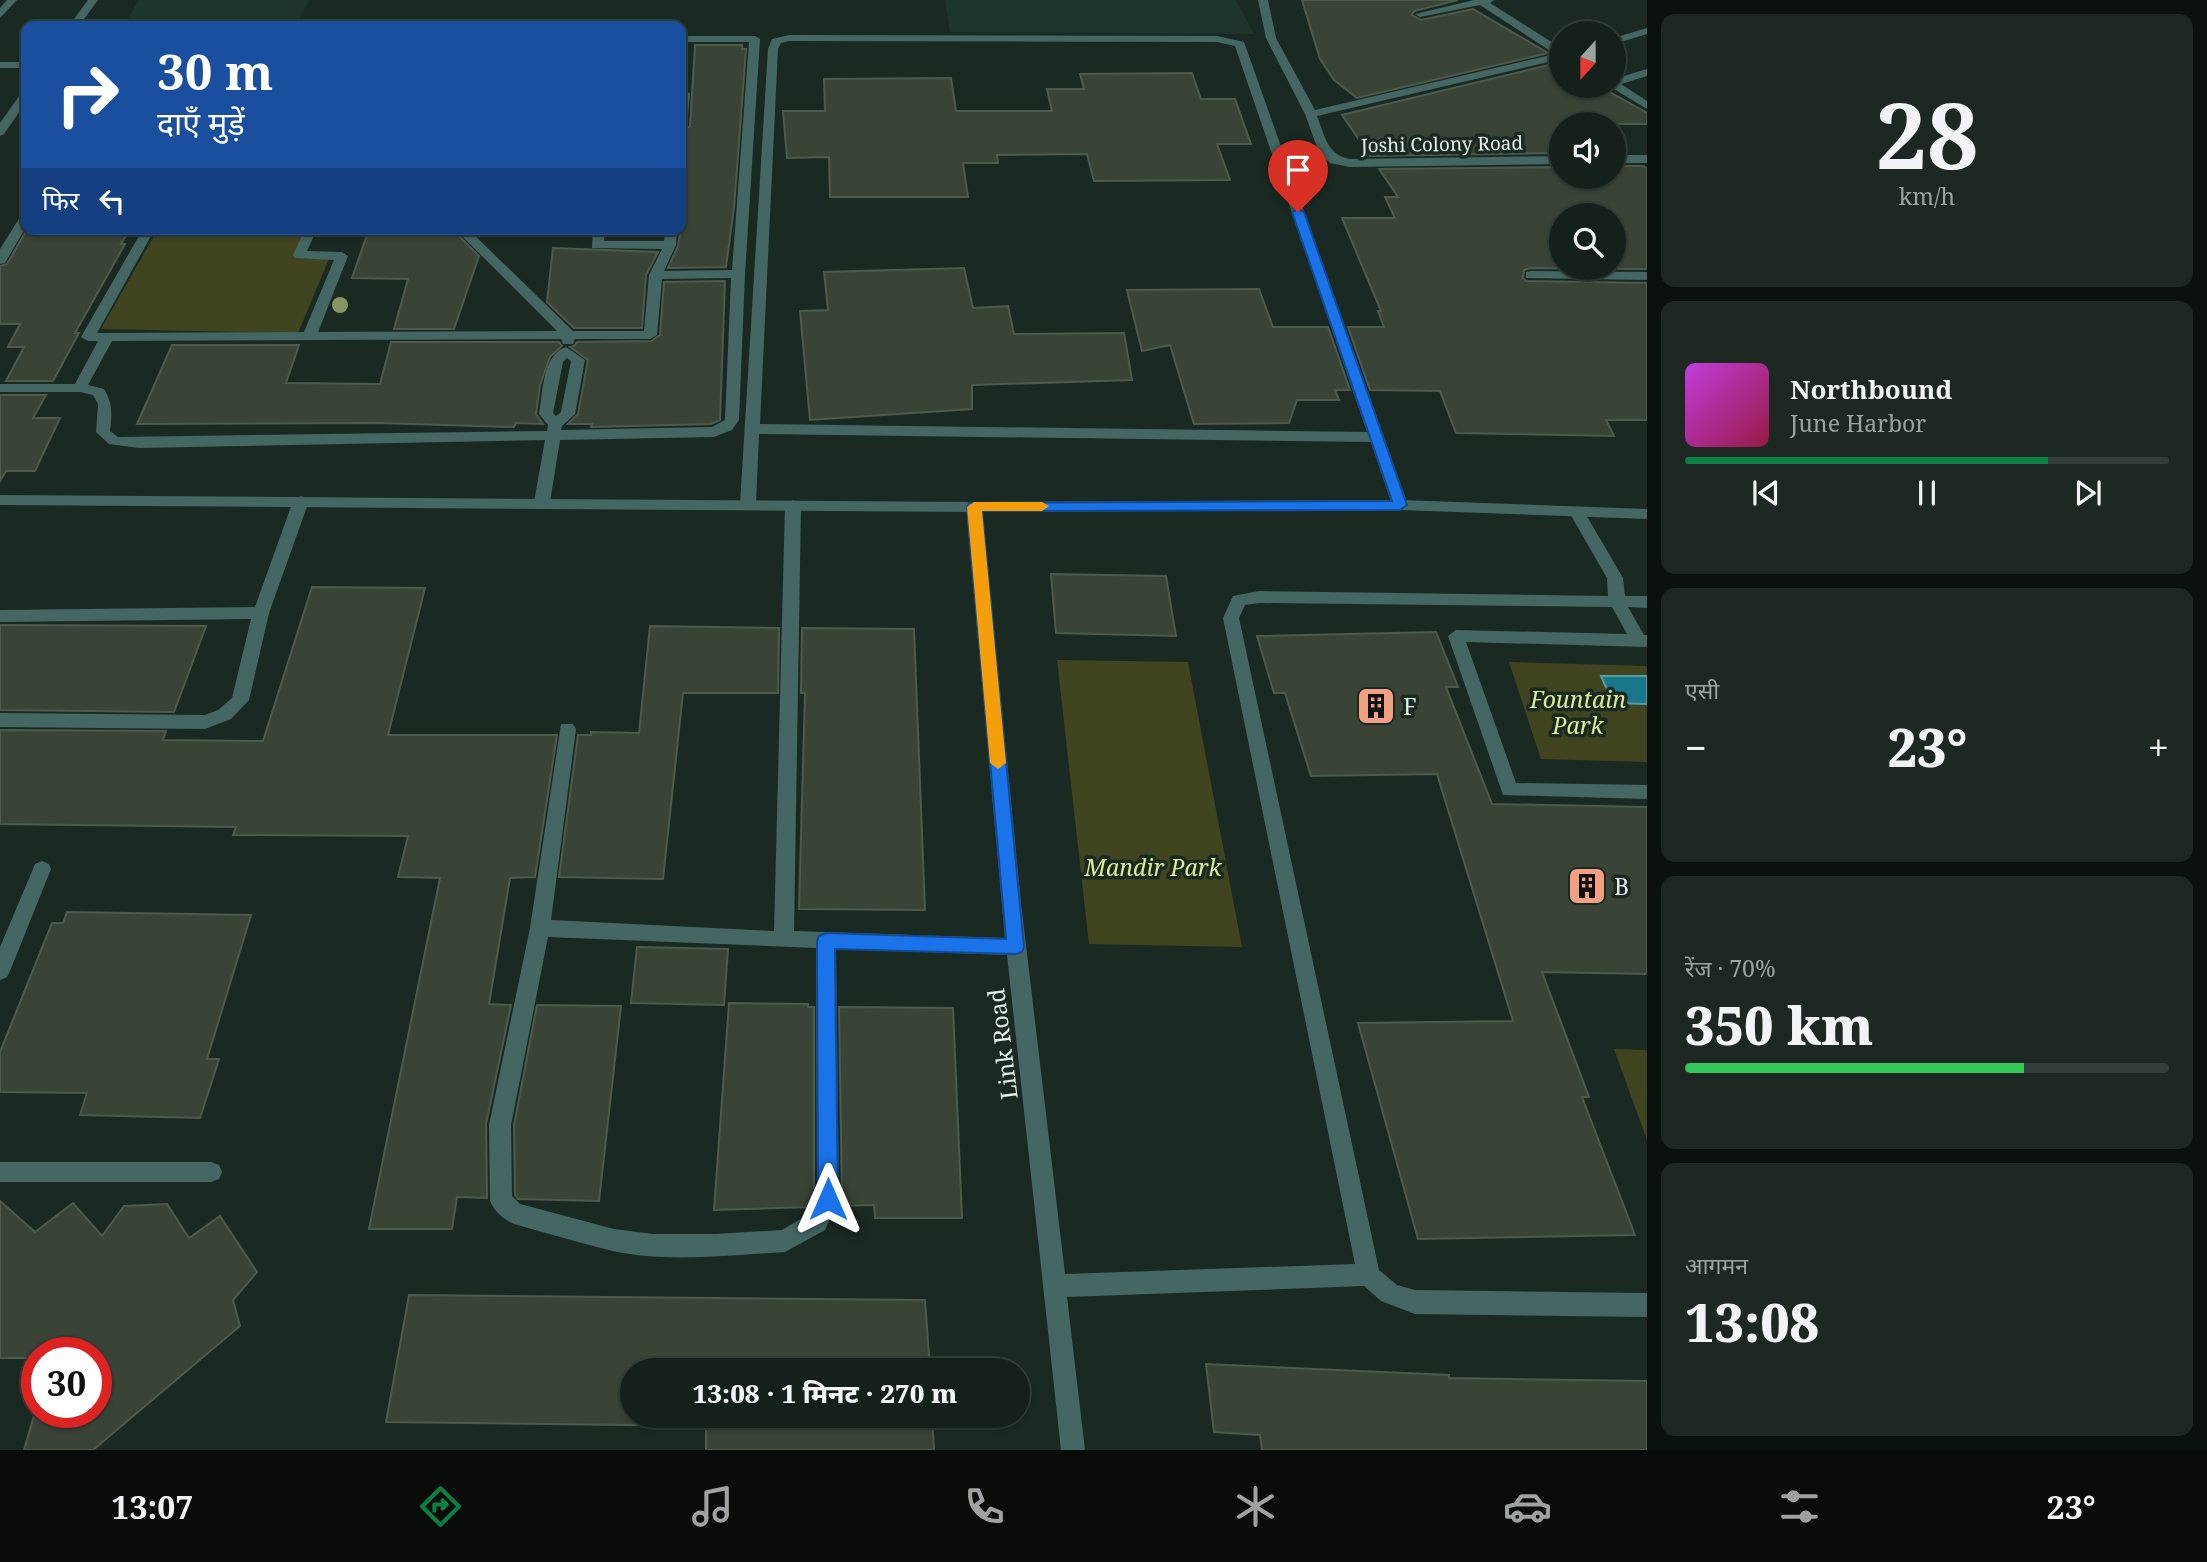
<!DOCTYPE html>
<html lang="hi">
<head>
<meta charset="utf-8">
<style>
	:root { --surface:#14201a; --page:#1d2823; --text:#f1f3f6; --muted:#9da3a2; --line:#333e39; --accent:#0b8043 }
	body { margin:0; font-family:"Noto Serif","Noto Sans Devanagari",serif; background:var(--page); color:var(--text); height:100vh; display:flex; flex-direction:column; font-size:26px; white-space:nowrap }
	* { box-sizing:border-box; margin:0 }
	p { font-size:23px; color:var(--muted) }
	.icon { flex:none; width:38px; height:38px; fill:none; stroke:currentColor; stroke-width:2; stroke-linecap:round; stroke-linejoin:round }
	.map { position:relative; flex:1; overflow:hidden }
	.panel { display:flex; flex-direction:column; gap:14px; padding:14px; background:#0b120e; width:560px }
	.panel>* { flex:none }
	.banner { position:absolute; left:21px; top:21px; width:665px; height:214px; border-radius:14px; box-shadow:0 2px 5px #0004,0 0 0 2px var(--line); background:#1a4fa0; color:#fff; overflow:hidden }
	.needle { width:46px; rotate:201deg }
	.fabs { position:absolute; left:1549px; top:21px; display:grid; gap:14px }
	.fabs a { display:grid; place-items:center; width:77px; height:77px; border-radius:50%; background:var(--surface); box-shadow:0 2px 5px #0004,0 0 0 2px var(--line); font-size:35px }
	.speed { position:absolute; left:21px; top:1337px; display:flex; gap:14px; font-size:35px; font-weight:700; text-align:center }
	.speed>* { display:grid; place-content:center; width:91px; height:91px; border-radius:50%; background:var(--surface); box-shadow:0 2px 5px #0004,0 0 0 2px var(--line); line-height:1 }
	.speed .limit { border:10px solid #d22; background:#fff; color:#111 }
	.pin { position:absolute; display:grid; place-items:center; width:60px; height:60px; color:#fff; margin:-72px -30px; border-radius:50% 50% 50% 0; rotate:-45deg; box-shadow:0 0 7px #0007 }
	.pin .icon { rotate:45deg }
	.me { position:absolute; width:77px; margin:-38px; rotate:0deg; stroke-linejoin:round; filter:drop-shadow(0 0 5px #0008) }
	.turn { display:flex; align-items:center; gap:24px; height:147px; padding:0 21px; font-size:32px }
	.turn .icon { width:91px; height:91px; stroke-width:2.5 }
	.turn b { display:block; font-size:49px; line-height:60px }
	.then { display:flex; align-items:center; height:66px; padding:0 21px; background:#0003; gap:14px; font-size:26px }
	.big { font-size:52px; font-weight:800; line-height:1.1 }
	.panel .widget { flex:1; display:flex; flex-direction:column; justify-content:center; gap:10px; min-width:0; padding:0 24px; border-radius:14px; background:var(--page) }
	.panel .dial { align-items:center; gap:0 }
	.dial b { font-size:91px; line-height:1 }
	.song { display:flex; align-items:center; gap:21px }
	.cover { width:84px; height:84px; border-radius:10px; background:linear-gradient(135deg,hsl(290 70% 55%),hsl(340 70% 35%)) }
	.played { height:7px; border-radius:4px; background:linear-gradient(90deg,var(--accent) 75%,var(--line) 75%) }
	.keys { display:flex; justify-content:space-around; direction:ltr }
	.heat { display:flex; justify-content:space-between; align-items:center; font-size:38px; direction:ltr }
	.charge { height:10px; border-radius:5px; background:linear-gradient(90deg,#34c759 70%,var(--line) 0) }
	.trip { position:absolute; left:620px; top:1358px; width:410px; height:70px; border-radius:35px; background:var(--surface); box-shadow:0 2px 5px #0004,0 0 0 2px var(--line); font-weight:800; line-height:70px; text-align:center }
	.dock { display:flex; height:112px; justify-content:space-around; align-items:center; background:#080d0a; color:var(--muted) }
	.dock .icon { width:49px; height:49px }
	.dock .current { color:var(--accent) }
	.dock b { font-size:32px; color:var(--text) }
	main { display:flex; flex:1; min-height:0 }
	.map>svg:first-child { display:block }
</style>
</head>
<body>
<main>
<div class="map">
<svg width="1647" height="1450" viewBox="0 0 1647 1450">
	<rect width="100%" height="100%" fill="#1a2a23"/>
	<path fill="#1d352b" d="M139,0H309L296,26H123Z
		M945,0H1236L1254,34L950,32Z"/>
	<path fill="#404520" d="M158,229H305L293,258L329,259L298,333L101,329Z
		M1057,660L1188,662L1242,947L1089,944Z
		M1509,662L1647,666V762L1541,759Z
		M1614,1049L1647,1050V1140Z"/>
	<path fill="#1a778a" stroke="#579ba6" stroke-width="2" d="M1601,676H1647V704L1613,703Z"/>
	<path fill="#394437" stroke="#4e5a4c" stroke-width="2" fill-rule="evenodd" d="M1302,0H1458L1414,11L1412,15L1421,20L1473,9L1548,53L1357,98L1334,80L1320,59Z
		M695,45H742V49H746L734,208L726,267L668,268L678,246L681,229V170L685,130L690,126Z
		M1561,62V86H1599L1647,113V124H1561V153L1370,156L1342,115Z
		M1192,73L1201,99H1235L1251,144H1217L1230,180L1094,181L1087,154L997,155L998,163H963L968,197H830L829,157L787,158L783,111H825L824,79L951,78L956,111H1052L1047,89H1084L1080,74Z
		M1614,166H1643L1647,168V269L1531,268L1524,270L1523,278L1526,281L1647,283V420H1606L1614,436L1456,433L1440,391L1370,390L1348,327H1384L1378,311H1381L1342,218H1395L1385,197H1398L1379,169L1561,167V177H1614ZM1561,215H1614V268H1561Z
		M369,229H452L479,256L454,329H394L408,279L352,278Z
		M25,233L127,234L121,244H125L75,333H79L53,381H6L24,347H8L20,324H0V266L7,264Z
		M553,248L658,252L646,275L642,328H574L547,302Z
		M964,268L973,308L1008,306L1014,334L1124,333L1132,380L972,385V409L810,420L800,311L828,310L824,272Z
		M725,281L720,420L711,424L591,427L592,424H568L578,414L588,360L570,347L574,346L577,342L651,341L660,335L664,282Z
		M1259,289L1273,327H1328L1350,390H1335L1339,400H1297L1289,423L1194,424L1170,345L1142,351L1127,290Z
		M391,342H559L562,346L550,357L540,385L536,414L543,424L516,423L514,427L378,423L137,424L172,345H299L286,383L380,384Z
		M0,395H46L33,418H60L35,471H6L0,481Z
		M1051,574L1166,576L1176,636L1056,633Z
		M312,587L425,588L388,735H557L535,877L510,878L489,1004L511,1005L486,1124L487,1198L457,1197L452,1229H369L440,878L398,877L408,836L233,835L236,827L0,824V730L166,731L163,740L263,741Z
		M0,625L206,626L174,712L0,710Z
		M650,626L779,628L778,693H683L663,879L559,877L578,735H591V732L639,733Z
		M802,628L914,629L925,910L799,909L805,693H801Z
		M1436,632L1458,687H1446L1492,804L1647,807V974L1542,972L1589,1097H1582L1635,1235L1418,1239L1358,1023L1513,1021L1437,774L1311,776L1285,693H1274L1257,636Z
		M67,912L251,915L207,1059H219L200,1118L80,1115L87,1093L0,1092V1052L52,923H63Z
		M637,947L728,949L724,1005L631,1003Z
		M729,1003L808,1004V1007H814V1197L810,1207L714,1210Z
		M537,1005L621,1006L599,1201L518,1199L515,1195L514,1125Z
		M839,1007L953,1008L962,1218H875L874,1205L839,1206L842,1199Z
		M0,1201L35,1232L73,1203L102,1236L124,1206L167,1204L189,1238L220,1216L257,1272L233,1300L240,1326L93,1450H24L37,1405V1412H96V1353H37V1358H0Z
		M409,1295L925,1300L930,1370H632V1416H932L934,1450H706V1426L386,1422Z
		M1206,1364L1449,1375V1378L1647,1381V1450H1262L1260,1435L1214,1432Z"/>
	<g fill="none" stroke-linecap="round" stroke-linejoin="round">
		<path fill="#456764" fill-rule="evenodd" d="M7,0H17L0,18V8Z
			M681,36H755L760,39L745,274L739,420L732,430L714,437L560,440L550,502L542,507L534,502L545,440L139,448L109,444L96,432L98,404L93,395L80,392H0V384H75L98,341H88L81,337L143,229H155L97,333L304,332L334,260L294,258L293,255L305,229H317L307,251L342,252L348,256L318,332L557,331L455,229H468L573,331H644L649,275L662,249L592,248L593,229H605L604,241H664L665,229H677L676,245L664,271L732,270L749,42H681ZM731,278L725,420L712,427L561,430L562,426L575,414L585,360L566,347C542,355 543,393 539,414L548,425L547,431L118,437L110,431C112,414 113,404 104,389L88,385L112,341L561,339L563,344H573L575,339H650L657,335L662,279ZM567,358L571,361L561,412L556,416L553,413L563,362Z
			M0,62H26V68H0Z
			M681,90L690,93L687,126L681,129Z
			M26,213V227L5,263L0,264V249L22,214Z"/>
		<path fill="#456764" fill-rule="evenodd" d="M1258,0H1268L1276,38L1315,110L1555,54L1480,5L1420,17L1415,14L1474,0H1494L1490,3L1561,48V59L1317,116C1325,136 1327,155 1350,159L1561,156V164L1350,167L1330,163L1319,153L1305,114L1266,38Z
			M1647,28V34L1614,44V38Z
			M789,35L1217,36L1244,42L1408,505L1405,509L1400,510L1392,505L1371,442L759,434L756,504L748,509L743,508L740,504L768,49L772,39ZM789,41L1217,42L1235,46L1367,432L760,424L778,49L781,43Z
			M1647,69V76L1621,84L1647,101V109L1609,86H1614V79Z
			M1614,155H1647V163H1614Z
			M1531,271L1647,272V280L1526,278V272Z
			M301,496L309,501L269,613L249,700L231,719L205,729L0,727V713L205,715L218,710L232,698L251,619L0,622V610L255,607L293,501Z
			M793,500L801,505L794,931L1005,938L966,507L974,502L982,507L1021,903L1065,1274L1355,1264L1223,618L1233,596L1259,591L1608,596L1607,578L1569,512L1572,508H1582L1623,578L1625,596H1647V608L1628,607L1644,635H1647V647L1466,642L1516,783L1647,785V799L1503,795L1448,636L1456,630L1627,634L1612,607L1259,603L1245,605L1239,618L1379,1270L1397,1285L1415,1290L1647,1293V1317L1415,1314L1381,1301L1364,1286L1067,1297L1085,1450H1061L1007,955L836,949L839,1199L825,1230L785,1252C729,1255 669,1263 613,1251C580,1243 547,1233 514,1224C503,1219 495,1212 490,1201L489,1125L530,928L561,724H573L576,729L551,920L774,931L785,505ZM548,937L816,948L817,1198L809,1214L782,1230L716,1234H653L614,1229L520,1204L512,1196L511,1125Z
			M42,861L49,864L51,869L10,971L7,977L0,980V947L33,869L35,864Z
			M0,1162H211L219,1165L222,1172L219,1179L211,1182H0Z"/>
		<path fill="#456764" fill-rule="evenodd" d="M88,0H98L79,26H69Z
			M26,91V102L4,134L0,136V123L22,92Z
			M0,495L974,502L1400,500L1647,509V519L1400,510L974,512L0,505Z"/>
	</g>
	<circle fill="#869660" cx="340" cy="305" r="8"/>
	<path fill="#1a73e8" stroke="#114b97" stroke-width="2" d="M1298,209L1304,212L1407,505L1400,510L982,511L1024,947L1022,952L1016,954L835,949L838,1199L835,1205L828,1208L821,1205L818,1199L817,941L819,936L826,933L1006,939L967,507L969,503L1392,501L1292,212Z"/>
	<path fill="#f59e0b" d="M974,502H1042L1049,506L1042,511H982L1006,763L998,769L990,763L967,507Z"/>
	<defs>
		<symbol id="building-square" viewBox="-11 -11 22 22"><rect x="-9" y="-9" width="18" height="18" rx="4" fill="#f2a081" stroke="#1a2a23"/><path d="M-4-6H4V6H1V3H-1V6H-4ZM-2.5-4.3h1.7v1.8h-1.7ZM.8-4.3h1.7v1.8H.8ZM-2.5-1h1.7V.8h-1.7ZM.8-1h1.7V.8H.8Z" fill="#111"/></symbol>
	</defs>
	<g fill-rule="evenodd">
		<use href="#building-square" x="1354" y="684" width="44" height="44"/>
		<use href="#building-square" x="1565" y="864" width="44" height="44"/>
	</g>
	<g text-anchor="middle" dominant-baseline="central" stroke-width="7" stroke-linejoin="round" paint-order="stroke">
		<g font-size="19" fill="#e4eee9" stroke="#1a2a23">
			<text transform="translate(1442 144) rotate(-1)">Joshi Colony Road</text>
		</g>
		<g font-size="23" font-style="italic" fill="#dfee92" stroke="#1a2a23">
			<text x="1578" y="699">Fountain<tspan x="1578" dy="26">Park</tspan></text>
			<text x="1153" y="867">Mandir Park</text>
		</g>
		<g font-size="23" fill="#e4eee9" stroke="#1a2a23" text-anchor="start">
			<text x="1403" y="706">F</text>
			<text x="1614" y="886">B</text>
		</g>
		<g font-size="23" fill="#e4eee9" stroke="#1a2a23">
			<text transform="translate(1002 1044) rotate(-97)">Link Road</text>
		</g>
	</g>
</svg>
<div class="fabs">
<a><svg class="needle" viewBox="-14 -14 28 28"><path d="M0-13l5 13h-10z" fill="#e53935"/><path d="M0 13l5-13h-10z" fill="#9da3a2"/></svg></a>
<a><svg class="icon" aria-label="sound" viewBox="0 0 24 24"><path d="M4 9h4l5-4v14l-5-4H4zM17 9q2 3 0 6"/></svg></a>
<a><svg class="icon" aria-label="search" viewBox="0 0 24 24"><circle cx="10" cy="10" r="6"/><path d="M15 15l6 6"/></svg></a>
</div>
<div class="speed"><div class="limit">30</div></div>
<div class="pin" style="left:1298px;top:212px;background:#d93025"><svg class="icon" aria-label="arrive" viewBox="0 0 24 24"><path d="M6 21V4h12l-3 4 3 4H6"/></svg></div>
<svg class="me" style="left:828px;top:1199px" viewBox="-20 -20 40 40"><path d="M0-17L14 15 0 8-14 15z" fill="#1a73e8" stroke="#fff" stroke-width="4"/></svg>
<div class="trip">13:08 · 1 मिनट · 270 m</div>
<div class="banner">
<div class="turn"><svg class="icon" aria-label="right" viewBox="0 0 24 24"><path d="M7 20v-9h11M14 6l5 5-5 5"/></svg><div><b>30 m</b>दाएँ मुड़ें</div></div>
<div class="then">फिर<svg class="icon" aria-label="left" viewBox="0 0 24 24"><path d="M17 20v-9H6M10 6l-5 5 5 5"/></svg></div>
</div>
</div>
<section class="panel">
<div class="widget dial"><b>28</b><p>km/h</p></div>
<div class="widget">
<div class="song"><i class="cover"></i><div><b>Northbound</b><p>June Harbor</p></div></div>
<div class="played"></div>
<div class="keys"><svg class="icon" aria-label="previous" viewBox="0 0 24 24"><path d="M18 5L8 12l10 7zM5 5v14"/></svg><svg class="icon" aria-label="pause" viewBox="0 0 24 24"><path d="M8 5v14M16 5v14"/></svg><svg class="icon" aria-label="next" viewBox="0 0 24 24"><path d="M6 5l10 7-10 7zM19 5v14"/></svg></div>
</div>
<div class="widget"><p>एसी</p>
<div class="heat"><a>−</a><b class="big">23°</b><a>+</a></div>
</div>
<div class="widget"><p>रेंज · 70%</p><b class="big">350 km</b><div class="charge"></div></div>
<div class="widget"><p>आगमन</p><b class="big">13:08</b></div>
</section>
</main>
<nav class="dock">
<b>13:07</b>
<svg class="icon current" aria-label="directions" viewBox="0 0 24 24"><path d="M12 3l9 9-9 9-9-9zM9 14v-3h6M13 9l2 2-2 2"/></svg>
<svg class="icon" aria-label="music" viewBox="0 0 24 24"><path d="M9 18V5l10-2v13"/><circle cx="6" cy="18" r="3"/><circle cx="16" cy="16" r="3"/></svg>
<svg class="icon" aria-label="phone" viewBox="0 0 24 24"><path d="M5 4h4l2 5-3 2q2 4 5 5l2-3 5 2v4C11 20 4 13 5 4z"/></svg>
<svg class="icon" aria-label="climate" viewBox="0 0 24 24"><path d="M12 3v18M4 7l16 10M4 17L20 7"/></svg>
<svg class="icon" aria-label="car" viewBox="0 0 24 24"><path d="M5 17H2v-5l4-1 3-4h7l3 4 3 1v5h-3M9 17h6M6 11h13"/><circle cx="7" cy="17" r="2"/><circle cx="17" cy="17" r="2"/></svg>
<svg class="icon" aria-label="filters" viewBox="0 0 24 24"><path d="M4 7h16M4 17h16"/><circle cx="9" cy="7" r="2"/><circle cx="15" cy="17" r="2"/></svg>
<b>23°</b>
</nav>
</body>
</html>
